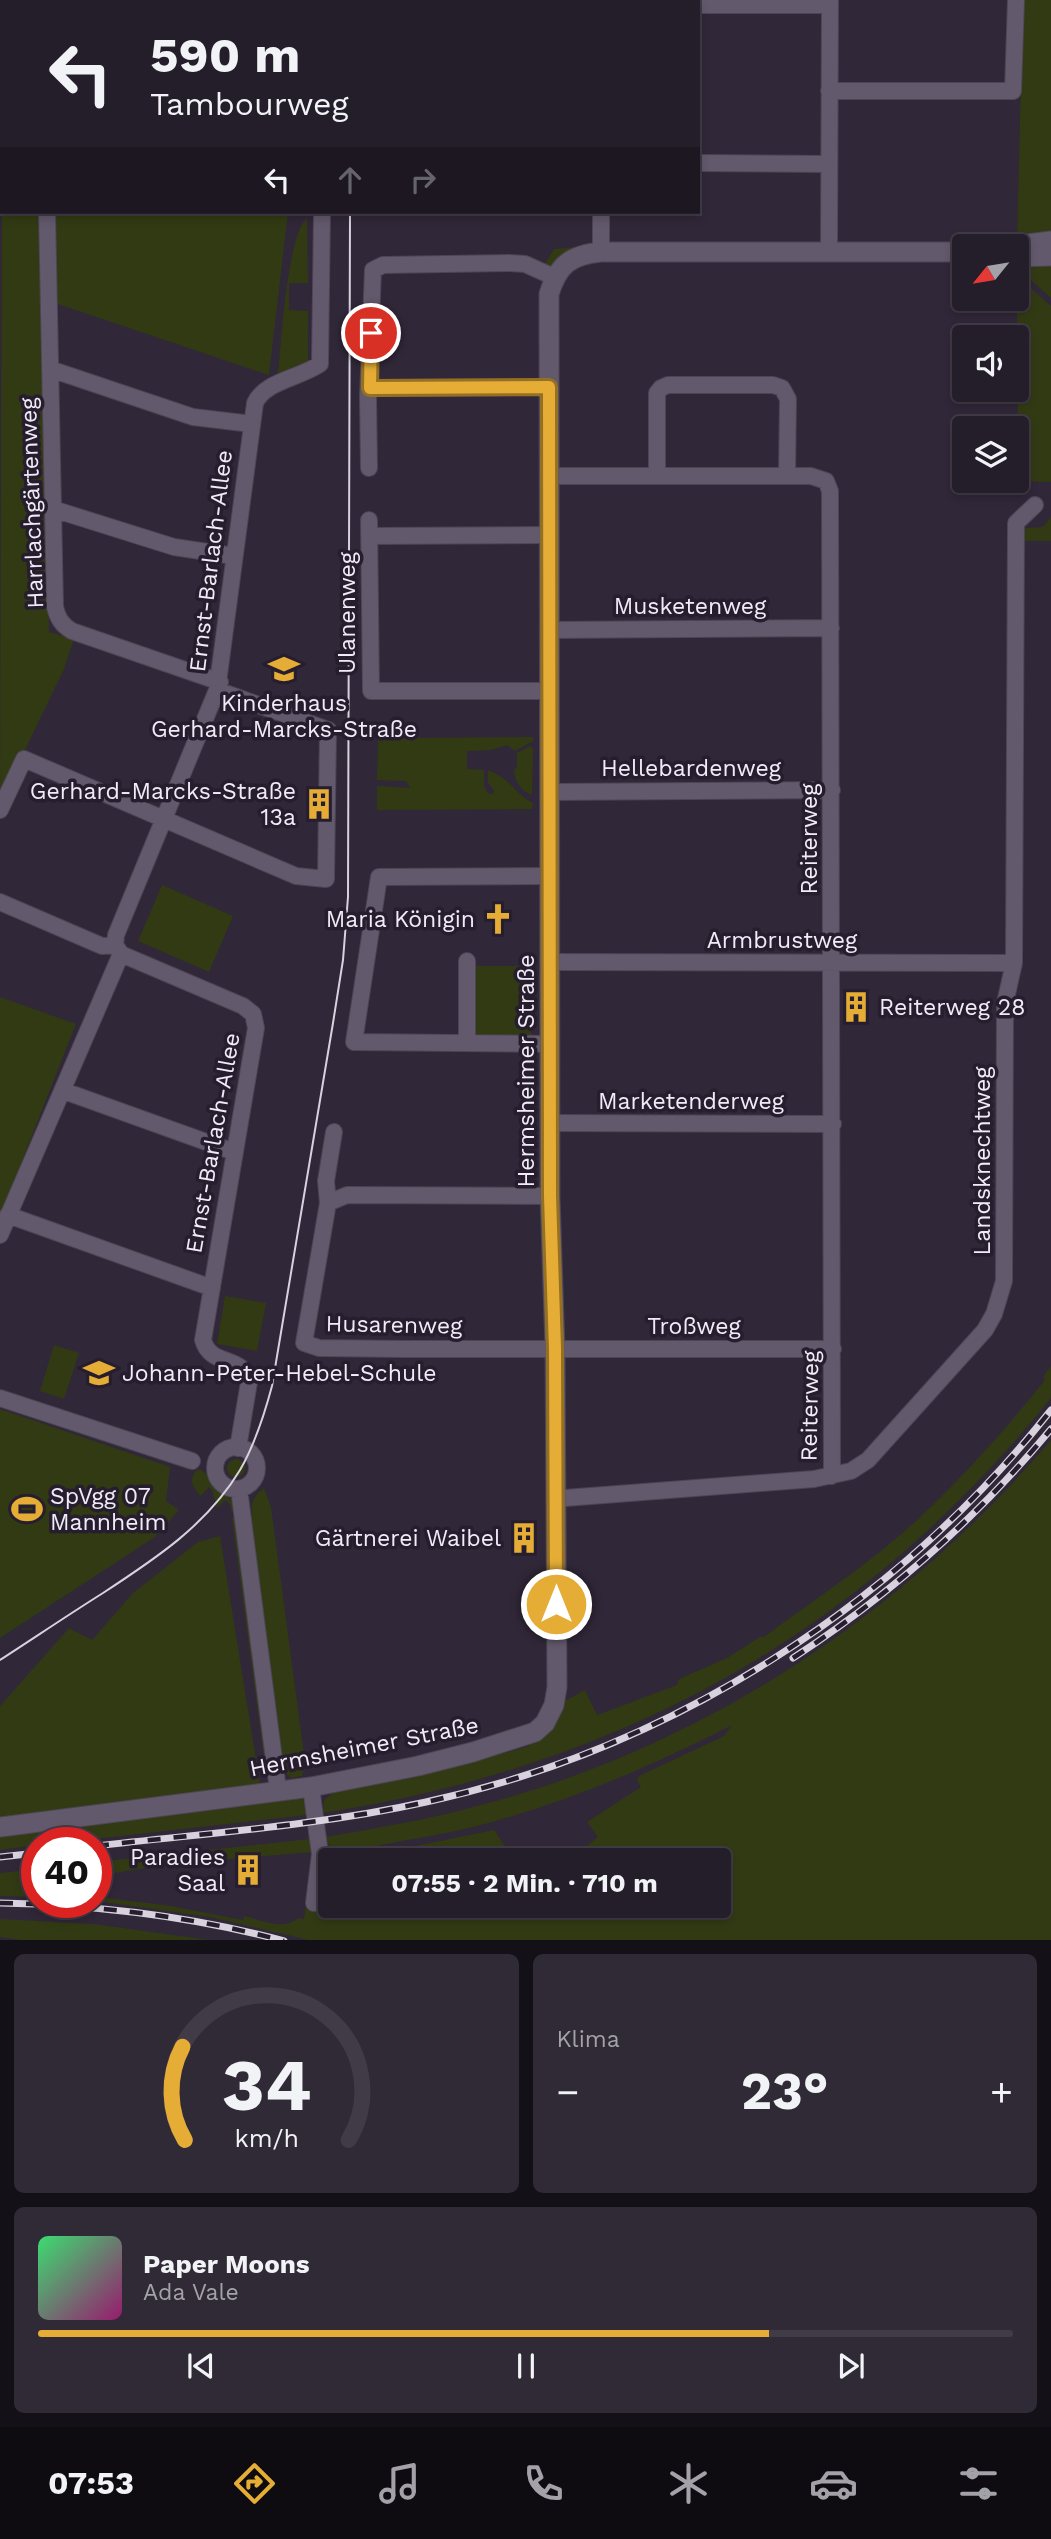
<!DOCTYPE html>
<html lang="de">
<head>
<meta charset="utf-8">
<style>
	:root { --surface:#241d2a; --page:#302a36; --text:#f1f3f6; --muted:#a3a2a8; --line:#413b47; --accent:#e5ad36 }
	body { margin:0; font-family:"Work Sans",sans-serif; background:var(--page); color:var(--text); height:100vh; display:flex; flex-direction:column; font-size:26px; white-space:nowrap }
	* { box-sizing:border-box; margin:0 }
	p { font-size:23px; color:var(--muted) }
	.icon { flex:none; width:38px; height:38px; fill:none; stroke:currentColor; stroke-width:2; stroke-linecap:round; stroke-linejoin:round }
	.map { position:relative; height:1940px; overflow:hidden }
	.details { display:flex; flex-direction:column; gap:14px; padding:14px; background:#141017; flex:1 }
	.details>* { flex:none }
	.hud { position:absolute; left:0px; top:0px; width:700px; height:214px; box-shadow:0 4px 10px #0003,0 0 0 2px var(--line); background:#241d2a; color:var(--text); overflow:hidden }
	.needle { width:46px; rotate:240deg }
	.buttons { position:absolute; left:952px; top:234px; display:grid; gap:14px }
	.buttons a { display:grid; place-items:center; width:77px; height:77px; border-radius:7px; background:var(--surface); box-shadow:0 4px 10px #0003,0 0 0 2px var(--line); font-size:35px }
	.speed { position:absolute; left:21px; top:1827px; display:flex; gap:14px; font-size:35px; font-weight:700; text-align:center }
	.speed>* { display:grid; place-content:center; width:91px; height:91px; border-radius:50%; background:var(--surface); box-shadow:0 4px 10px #0003,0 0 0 2px var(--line); line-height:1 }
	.speed .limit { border:10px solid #d22; background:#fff; color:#111 }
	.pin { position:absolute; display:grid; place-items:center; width:60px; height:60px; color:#fff; margin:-30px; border:4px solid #fff; border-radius:50%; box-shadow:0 2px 7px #0007 }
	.me { position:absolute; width:77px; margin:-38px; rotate:0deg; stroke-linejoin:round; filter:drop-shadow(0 0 5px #0008) }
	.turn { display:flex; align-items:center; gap:24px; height:147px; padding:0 35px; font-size:32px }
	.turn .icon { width:91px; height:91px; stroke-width:2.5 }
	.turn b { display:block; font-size:49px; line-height:60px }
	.lanes { display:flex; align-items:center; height:66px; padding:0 35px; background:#0003; justify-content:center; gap:35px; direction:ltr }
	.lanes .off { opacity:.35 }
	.big { font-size:52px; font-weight:700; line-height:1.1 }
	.details .tile { flex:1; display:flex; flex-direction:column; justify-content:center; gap:10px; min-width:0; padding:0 24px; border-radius:10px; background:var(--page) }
	.details .dial { align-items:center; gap:0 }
	.dial svg { height:182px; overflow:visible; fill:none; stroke:var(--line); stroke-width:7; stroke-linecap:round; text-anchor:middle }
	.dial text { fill:var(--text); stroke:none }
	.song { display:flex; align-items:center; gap:21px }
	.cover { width:84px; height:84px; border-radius:10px; background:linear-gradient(135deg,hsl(140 70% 55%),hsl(320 70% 35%)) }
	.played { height:7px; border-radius:4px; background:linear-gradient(90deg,var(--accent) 75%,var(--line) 75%) }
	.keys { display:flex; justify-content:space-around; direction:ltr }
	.heat { display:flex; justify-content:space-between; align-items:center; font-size:38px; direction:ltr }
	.details .tiles { flex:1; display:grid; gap:14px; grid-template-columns:1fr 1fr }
	.tile:last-child { grid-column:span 2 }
	.trip { position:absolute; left:318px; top:1848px; width:413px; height:70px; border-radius:7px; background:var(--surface); box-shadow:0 4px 10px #0003,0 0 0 2px var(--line); font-weight:700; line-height:70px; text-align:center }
	.menu { display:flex; height:112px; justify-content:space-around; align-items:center; background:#0e0c11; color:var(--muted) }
	.menu .icon { width:49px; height:49px }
	.menu .selected { color:var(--accent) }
	.menu b { font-size:32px; color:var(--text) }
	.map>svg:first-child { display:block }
</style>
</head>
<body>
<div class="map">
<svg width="1051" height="1941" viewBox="0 0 1051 1941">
	<rect width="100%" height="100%" fill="#302738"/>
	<path fill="#323a14" d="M0,0H14L2,2L0,149Z
		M1023,0H1051V236L1017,242Z
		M2,165V212H288L269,375L46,300L49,632L74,639L64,669L0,802Z
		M307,218L308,283H289V310L308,311V362L278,375C281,344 287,236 307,218Z
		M577,247L580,249L560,258L551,266L545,264L554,249Z
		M1017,265L1051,266V298L1017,268Z
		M1017,276L1051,306V482L1018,481Z
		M1051,517V541H1020L1026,528L1043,527Z
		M533,737V741L515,751L507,745L491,750L467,751V769L484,770V786L488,793L493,794L494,791L488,783V770C512,779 512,792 533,803L532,809L377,810V786L410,788L406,781L377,780L378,738Z
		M530,746L533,748L532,795C521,791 514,781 514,769L517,768V753Z
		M162,885L233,916L209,972L138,941Z
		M476,966H532L531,1040H474Z
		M0,997L76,1024L0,1217Z
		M225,1296L266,1303L257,1351L217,1344Z
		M54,1345L79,1353L64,1399L40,1391Z
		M1051,1366V1397L1047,1403C858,1636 618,1767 323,1813L324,1800L333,1793L420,1776L526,1747L540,1740L565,1701L585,1690L597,1715L677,1685L679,1679L727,1658L760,1637H764C816,1598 871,1563 918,1519C964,1476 1006,1429 1045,1380L1043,1377Z
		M0,1409L170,1467L166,1501L179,1510L155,1537L0,1638Z
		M1051,1440V1940L313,1941L210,1917L96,1901V1862L310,1839L312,1852L195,1862L194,1855L178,1857V1863L101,1875L99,1897L171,1906L243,1920L244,1916C261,1920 284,1931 298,1918L304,1919L306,1904L322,1905L328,1858L381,1853L494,1830L514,1860H331V1906H719V1860H568L598,1837L587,1822L641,1787L637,1780L639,1776L724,1736L732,1725C649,1768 556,1807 465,1829C442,1834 419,1838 397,1842C381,1845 343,1855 329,1846L326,1837C378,1828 430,1819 481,1805C703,1747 903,1614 1051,1440Z
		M227 1468a9 9 0 1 1 18 0a9 9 0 1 1-18 0Z
		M198,1469C207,1473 209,1477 214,1484C222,1495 232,1496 236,1510L231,1511L230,1504L225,1500L217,1508L212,1490L209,1487L201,1496C192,1488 188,1478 198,1469Z
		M264,1488L271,1507L305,1762L302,1776L291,1778L281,1768L247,1516L252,1515C251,1501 253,1497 264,1488Z
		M237,1517L270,1765L265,1766L232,1518Z
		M220,1536L260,1784L0,1818V1706L69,1628L92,1640L133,1593L198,1542Z
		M298,1796L305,1801L307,1815L59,1843H37V1845L0,1850V1834Z
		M37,1869V1897L0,1896V1873Z
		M0,1919L93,1924L209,1940H21L0,1937Z"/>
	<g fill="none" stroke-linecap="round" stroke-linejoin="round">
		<defs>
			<path id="minor" d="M599,0V2
				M128,2V0
				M255,2L257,0
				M698,5H830
				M829,91H1013L1016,0
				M698,163L829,164
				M47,212L55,607C58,619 62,625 72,631L220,682
				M601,212V252
				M829,253L830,0
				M50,369L193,417L252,424
				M370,388L549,387
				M369,468L368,396L373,270L383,265L509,263L525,264L554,277
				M549,476H811L826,481L830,491L832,1476
				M657,476V393L661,388L668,385H773L782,388L788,399L787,476
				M53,509L174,547L234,556
				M369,520L371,691H550
				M370,536L549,535
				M549,630L831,628
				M550,792L832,790
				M0,810L24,759L296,876L326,879L328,730L217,690
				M379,877L354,1042L550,1044
				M379,877L550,876
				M0,902L102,946L115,945
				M550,962L1014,963
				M467,1043V961
				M64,1091L234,1152
				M550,1123L833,1124
				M334,1132L326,1181L328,1203L304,1343L319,1348L403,1349H833
				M328,1203L347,1195L550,1196
				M8,1215L212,1288
				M0,1235L121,954
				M0,1398L192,1461
				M215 1468a21 21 0 1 1 42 0a21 21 0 1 1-42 0Z
				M238,1448L249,1382C242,1353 211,1368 203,1340L256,1028L253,1014L243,1006L121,954L115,945L116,935L217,690L255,403C265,381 300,378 320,364L322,212
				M239,1489L278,1790
				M556,1495L565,1498L814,1479L851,1471L868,1460L985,1330L994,1314L1004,1281L1005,1003L1014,963L1016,523L1035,505
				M311,1787L320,1854L314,1903"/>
			<path id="tertiary" d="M1002,247L1051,241
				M1017,257L1051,256
				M0,1827L311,1787L418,1766L473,1752L535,1732L545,1723L554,1705L557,1687L555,1349L550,1196L549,294C558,265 570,255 601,252H964"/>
		</defs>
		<use href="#minor" stroke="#4c4553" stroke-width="18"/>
		<use href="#tertiary" stroke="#4c4553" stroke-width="21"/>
		<use href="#minor" stroke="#62596c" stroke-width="16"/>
		<use href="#tertiary" stroke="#62596c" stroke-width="19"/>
		<path stroke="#d7d2dd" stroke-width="2" d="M380,2L381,0
			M0,1660C34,1638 68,1615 103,1593C155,1559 207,1525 240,1470C255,1444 264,1416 272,1386L333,1023L343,960L348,897L350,212"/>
		<defs>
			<path id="rail" d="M793,1658C890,1595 977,1518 1051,1429
				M96,1846C206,1833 317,1826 426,1802C670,1749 896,1606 1051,1410
				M0,1857L37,1853
				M0,1903C96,1905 191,1916 284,1941"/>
		</defs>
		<use href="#rail" stroke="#d7d2dd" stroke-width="7"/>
		<use href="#rail" stroke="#261e2e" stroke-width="4.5" stroke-dasharray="13" stroke-linecap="butt"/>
	</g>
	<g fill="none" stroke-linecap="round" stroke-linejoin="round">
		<defs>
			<path id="route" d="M371,333L370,388L549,387L550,1196L555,1349L556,1604"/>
		</defs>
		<use href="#route" stroke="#957023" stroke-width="18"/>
		<use href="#route" stroke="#e5ad36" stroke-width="12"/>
	</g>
	<defs>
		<symbol id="school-bare" viewBox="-9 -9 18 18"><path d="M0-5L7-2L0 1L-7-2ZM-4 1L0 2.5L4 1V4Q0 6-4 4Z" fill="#e5ad36" stroke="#261e2e" stroke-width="2.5" paint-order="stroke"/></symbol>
		<symbol id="building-bare" viewBox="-9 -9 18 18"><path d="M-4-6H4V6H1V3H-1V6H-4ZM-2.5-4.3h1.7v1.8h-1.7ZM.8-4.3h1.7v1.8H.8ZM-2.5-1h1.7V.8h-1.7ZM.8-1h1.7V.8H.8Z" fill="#e5ad36" stroke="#261e2e" stroke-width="2.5" paint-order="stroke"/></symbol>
		<symbol id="church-bare" viewBox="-9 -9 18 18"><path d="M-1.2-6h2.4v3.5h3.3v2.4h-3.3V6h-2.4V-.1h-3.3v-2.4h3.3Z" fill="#e5ad36" stroke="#261e2e" stroke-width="2.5" paint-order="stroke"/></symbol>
		<symbol id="stadium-bare" viewBox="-9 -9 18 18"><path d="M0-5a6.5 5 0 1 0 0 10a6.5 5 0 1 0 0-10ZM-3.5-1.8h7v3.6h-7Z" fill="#e5ad36" stroke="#261e2e" stroke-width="2.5" paint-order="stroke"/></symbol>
	</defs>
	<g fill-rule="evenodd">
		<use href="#school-bare" x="262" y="647" width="44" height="44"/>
		<use href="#building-bare" x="297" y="782" width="44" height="44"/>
		<use href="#church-bare" x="476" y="897" width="44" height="44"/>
		<use href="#building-bare" x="834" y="985" width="44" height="44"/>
		<use href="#school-bare" x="77" y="1351" width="44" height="44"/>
		<use href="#stadium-bare" x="5" y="1487" width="44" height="44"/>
		<use href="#building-bare" x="502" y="1516" width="44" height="44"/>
		<use href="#building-bare" x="226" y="1848" width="44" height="44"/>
	</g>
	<g text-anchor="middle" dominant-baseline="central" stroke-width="7" stroke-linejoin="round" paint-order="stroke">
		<g font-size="23" fill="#f0ebf6" stroke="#261e2e">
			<text transform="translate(32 503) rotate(-92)">Harrlachgärtenweg</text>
			<text transform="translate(211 561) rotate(-83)">Ernst-Barlach-Allee</text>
			<text x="690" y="606">Musketenweg</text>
			<text transform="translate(347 613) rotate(-90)">Ulanenweg</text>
			<text x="691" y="768">Hellebardenweg</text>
			<text transform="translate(809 839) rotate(-90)">Reiterweg</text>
			<text x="782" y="940">Armbrustweg</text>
			<text transform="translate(526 1071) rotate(-90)">Hermsheimer Straße</text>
			<text x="691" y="1101">Marketenderweg</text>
			<text transform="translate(213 1143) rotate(-80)">Ernst-Barlach-Allee</text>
			<text transform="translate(982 1161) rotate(-90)">Landsknechtweg</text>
			<text transform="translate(394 1325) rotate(1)">Husarenweg</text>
			<text x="694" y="1326">Troßweg</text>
			<text transform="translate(810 1406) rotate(-89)">Reiterweg</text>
			<text transform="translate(364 1747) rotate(-11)">Hermsheimer Straße</text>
		</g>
		<g font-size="23" fill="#f0ebf6" stroke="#261e2e" text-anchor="end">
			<text x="284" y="703" text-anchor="middle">Kinderhaus<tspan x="284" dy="26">Gerhard-Marcks-Straße</tspan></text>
			<text x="296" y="791">Gerhard-Marcks-Straße<tspan x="296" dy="26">13a</tspan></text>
			<text x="475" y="919">Maria Königin</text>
			<text x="879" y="1007" text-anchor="start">Reiterweg 28</text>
			<text x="122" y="1373" text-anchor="start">Johann-Peter-Hebel-Schule</text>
			<text x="50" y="1496" text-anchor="start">SpVgg 07<tspan x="50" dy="26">Mannheim</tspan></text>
			<text x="501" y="1538">Gärtnerei Waibel</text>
			<text x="225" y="1857">Paradies<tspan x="225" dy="26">Saal</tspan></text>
		</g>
	</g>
</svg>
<div class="buttons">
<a><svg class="needle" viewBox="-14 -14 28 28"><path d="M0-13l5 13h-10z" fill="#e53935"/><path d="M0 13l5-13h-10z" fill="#a3a2a8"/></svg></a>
<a><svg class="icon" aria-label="sound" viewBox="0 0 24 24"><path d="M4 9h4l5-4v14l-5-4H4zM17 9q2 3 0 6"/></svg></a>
<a><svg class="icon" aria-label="layers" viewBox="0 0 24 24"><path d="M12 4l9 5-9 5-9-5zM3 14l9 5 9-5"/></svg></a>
</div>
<div class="speed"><div class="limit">40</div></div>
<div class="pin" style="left:371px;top:333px;background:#d93025"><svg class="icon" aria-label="arrive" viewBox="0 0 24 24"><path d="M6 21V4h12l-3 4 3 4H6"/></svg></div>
<svg class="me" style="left:556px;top:1604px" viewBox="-20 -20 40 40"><circle r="17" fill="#e5ad36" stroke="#fff" stroke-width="3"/><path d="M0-11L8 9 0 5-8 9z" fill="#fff"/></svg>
<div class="trip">07:55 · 2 Min. · 710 m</div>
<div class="hud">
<div class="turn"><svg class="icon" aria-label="left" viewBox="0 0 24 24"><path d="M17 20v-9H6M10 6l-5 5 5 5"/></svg><div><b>590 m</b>Tambourweg</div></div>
<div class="lanes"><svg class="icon" aria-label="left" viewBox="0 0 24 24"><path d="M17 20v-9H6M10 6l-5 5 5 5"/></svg><svg class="icon off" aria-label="ahead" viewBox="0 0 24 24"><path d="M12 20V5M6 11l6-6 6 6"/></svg><svg class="icon off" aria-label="right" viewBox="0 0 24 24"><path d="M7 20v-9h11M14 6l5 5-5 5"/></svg></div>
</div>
</div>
<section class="details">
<div class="tiles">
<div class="tile dial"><svg viewBox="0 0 100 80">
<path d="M14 69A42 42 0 1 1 86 69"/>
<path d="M14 69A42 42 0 0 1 13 28" stroke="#e5ad36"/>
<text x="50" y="56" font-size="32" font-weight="700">34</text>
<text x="50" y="72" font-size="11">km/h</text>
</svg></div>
<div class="tile"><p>Klima</p>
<div class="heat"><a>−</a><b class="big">23°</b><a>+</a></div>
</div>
<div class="tile">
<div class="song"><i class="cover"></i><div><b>Paper Moons</b><p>Ada Vale</p></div></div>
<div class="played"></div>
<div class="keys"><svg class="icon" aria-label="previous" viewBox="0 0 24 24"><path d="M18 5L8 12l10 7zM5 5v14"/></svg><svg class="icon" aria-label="pause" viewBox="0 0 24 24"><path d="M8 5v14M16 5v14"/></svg><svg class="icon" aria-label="next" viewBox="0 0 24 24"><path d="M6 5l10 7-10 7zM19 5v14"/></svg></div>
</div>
</div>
</section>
<nav class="menu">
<b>07:53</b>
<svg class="icon selected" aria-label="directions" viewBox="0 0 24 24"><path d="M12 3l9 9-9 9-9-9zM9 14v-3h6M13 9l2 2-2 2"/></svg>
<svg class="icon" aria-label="music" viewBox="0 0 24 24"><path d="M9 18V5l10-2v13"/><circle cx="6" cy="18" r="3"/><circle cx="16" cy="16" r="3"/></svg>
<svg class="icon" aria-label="phone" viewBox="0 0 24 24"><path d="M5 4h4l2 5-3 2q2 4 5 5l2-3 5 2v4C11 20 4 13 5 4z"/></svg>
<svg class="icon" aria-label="climate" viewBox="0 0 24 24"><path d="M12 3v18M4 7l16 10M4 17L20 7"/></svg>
<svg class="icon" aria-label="car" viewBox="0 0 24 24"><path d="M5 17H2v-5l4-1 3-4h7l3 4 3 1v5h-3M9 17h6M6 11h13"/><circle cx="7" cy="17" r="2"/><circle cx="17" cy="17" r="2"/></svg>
<svg class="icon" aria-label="filters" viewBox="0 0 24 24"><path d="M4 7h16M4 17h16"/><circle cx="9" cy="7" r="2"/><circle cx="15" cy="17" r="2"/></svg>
</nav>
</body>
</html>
